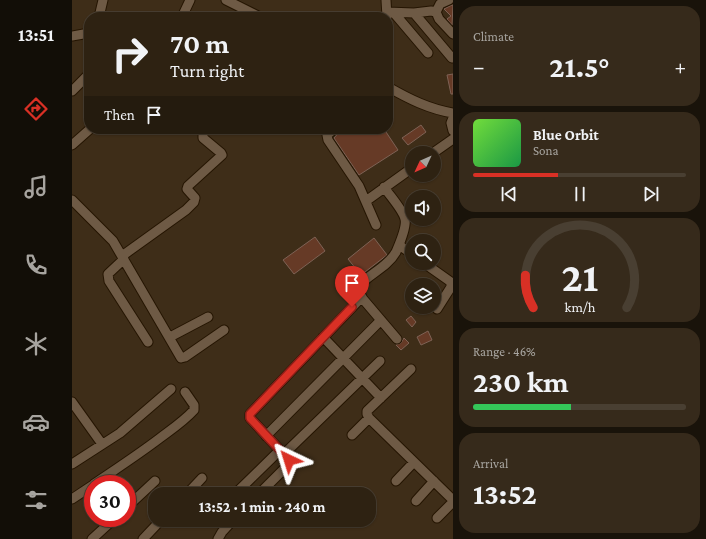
<!DOCTYPE html>
<html lang="en">
<head>
<meta charset="utf-8">
<style>
	:root { --surface:#2e2212; --page:#362a1b; --text:#f1f3f6; --muted:#a7a49f; --line:#493f32; --accent:#d93025 }
	body { margin:0; font-family:"Crimson Pro",serif; background:var(--page); color:var(--text); height:100vh; display:flex; flex-direction:column; font-size:15px; white-space:nowrap }
	* { box-sizing:border-box; margin:0 }
	p { font-size:13px; color:var(--muted) }
	.icon { flex:none; width:22px; height:22px; fill:none; stroke:currentColor; stroke-width:2; stroke-linecap:round; stroke-linejoin:round }
	.map { position:relative; flex:1; overflow:hidden }
	.panel { display:flex; flex-direction:column; gap:6px; padding:6px; background:#19130a; width:253px }
	.panel>* { flex:none }
	.banner { position:absolute; left:12px; top:12px; width:309px; height:122px; border-radius:16px; box-shadow:0 1px 3px #0004,0 0 0 1px var(--line); background:#2e2212; color:var(--text); overflow:hidden }
	.needle { width:26px; rotate:226deg }
	.buttons { position:absolute; left:333px; top:146px; display:grid; gap:8px }
	.buttons a { display:grid; place-items:center; width:36px; height:36px; border-radius:50%; background:var(--surface); box-shadow:0 1px 3px #0004,0 0 0 1px var(--line); font-size:20px }
	.speed { position:absolute; left:12px; top:475px; display:flex; gap:8px; font-size:20px; font-weight:700; text-align:center }
	.speed>* { display:grid; place-content:center; width:52px; height:52px; border-radius:50%; background:var(--surface); box-shadow:0 1px 3px #0004,0 0 0 1px var(--line); line-height:1 }
	.speed .limit { border:6px solid #d22; background:#fff; color:#111 }
	.pin { position:absolute; display:grid; place-items:center; width:34px; height:34px; color:#fff; margin:-41px -17px; border-radius:50% 50% 50% 0; rotate:-45deg; box-shadow:0 0 4px #0007 }
	.pin .icon { rotate:45deg }
	.me { position:absolute; width:44px; margin:-22px; rotate:319deg; stroke-linejoin:round; filter:drop-shadow(0 0 3px #0008) }
	.turn { display:flex; align-items:center; gap:14px; height:84px; padding:0 20px; font-size:18px }
	.turn .icon { width:52px; height:52px; stroke-width:2.5 }
	.turn b { display:block; font-size:28px; line-height:34px }
	.then { display:flex; align-items:center; height:38px; padding:0 20px; background:#0003; gap:8px; font-size:15px }
	.big { font-size:30px; font-weight:700; line-height:1.1 }
	.panel .tile { flex:1; display:flex; flex-direction:column; justify-content:center; gap:6px; min-width:0; padding:0 14px; border-radius:16px; background:var(--page) }
	.panel .dial { align-items:center; gap:0 }
	.dial svg { height:104px; overflow:visible; fill:none; stroke:var(--line); stroke-width:7; stroke-linecap:round; text-anchor:middle }
	.dial text { fill:var(--text); stroke:none }
	.song { display:flex; align-items:center; gap:12px }
	.cover { width:48px; height:48px; border-radius:6px; background:linear-gradient(135deg,hsl(100 70% 55%),hsl(140 70% 35%)) }
	.played { height:4px; border-radius:2px; background:linear-gradient(90deg,var(--accent) 40%,var(--line) 40%) }
	.keys { display:flex; justify-content:space-around; direction:ltr }
	.heat { display:flex; justify-content:space-between; align-items:center; font-size:22px; direction:ltr }
	.charge { height:6px; border-radius:3px; background:linear-gradient(90deg,#34c759 46%,var(--line) 0) }
	.trip { position:absolute; left:76px; top:487px; width:228px; height:40px; border-radius:16px; background:var(--surface); box-shadow:0 1px 3px #0004,0 0 0 1px var(--line); font-weight:700; line-height:40px; text-align:center }
	main { display:flex; flex:1; min-height:0 }
	.tabs { display:flex; flex-direction:column; width:72px; justify-content:space-around; align-items:center; background:#120e07; color:var(--muted) }
	.tabs .icon { width:28px; height:28px }
	.tabs .active { color:var(--accent) }
	.tabs b { font-size:18px; color:var(--text) }
	.map>svg:first-child { display:block }
</style>
</head>
<body>
<main>
<nav class="tabs">
<b>13:51</b>
<svg class="icon active" aria-label="directions" viewBox="0 0 24 24"><path d="M12 3l9 9-9 9-9-9zM9 14v-3h6M13 9l2 2-2 2"/></svg>
<svg class="icon" aria-label="music" viewBox="0 0 24 24"><path d="M9 18V5l10-2v13"/><circle cx="6" cy="18" r="3"/><circle cx="16" cy="16" r="3"/></svg>
<svg class="icon" aria-label="phone" viewBox="0 0 24 24"><path d="M5 4h4l2 5-3 2q2 4 5 5l2-3 5 2v4C11 20 4 13 5 4z"/></svg>
<svg class="icon" aria-label="climate" viewBox="0 0 24 24"><path d="M12 3v18M4 7l16 10M4 17L20 7"/></svg>
<svg class="icon" aria-label="car" viewBox="0 0 24 24"><path d="M5 17H2v-5l4-1 3-4h7l3 4 3 1v5h-3M9 17h6M6 11h13"/><circle cx="7" cy="17" r="2"/><circle cx="17" cy="17" r="2"/></svg>
<svg class="icon" aria-label="filters" viewBox="0 0 24 24"><path d="M4 7h16M4 17h16"/><circle cx="9" cy="7" r="2"/><circle cx="15" cy="17" r="2"/></svg>
</nav>
<div class="map">
<svg width="381" height="539" viewBox="0 0 381 539">
	<rect width="100%" height="100%" fill="#3e2d18"/>
	<path fill="#663a26" stroke="#7e6255" d="M380,5H381L380,25L375,19L379,16L372,9Z
		M381,74V94H379L375,75Z
		M349,125L354,132L336,145L330,138Z
		M270,129H312L326,150L287,175L262,138Z
		M243,237L253,251L222,274L211,260Z
		M302,238L315,255L289,275L276,259Z
		M339,316L344,322L340,327L334,320Z
		M356,331L360,340L349,345L345,337Z
		M332,338L337,343L329,350L324,345L329,343Z"/>
	<g fill="none" stroke-linecap="round" stroke-linejoin="round">
		<defs>
			<path id="minor" d="M154,0L188,17
				M314,0L315,17
				M377,0L368,4L364,12L367,19L381,34
				M315,12L342,13L359,11L364,12
				M322,13L356,53
				M342,13L380,58
				M27,17L31,0
				M110,17L118,0
				M0,36L17,33
				M316,58V66
				M316,87C337,99 357,109 381,113
				M0,91L17,74
				M381,118L379,123L381,131
				M262,129L255,135L256,140L287,186L304,225
				M0,145L18,129
				M361,153L381,139
				M312,187C318,196 331,210 333,219C335,227 327,245 324,252C315,268 296,274 285,288V292L325,339
				M0,200L41,241L109,358L113,357L152,330
				M294,201L340,168
				M327,245L340,254
				M50,256L114,210L122,202L123,198L115,189L116,186L150,155L149,153L131,138V134L133,129
				M52,259L36,274L37,281L76,342
				M352,263L379,282V287L365,309
				M98,337L136,317
				M251,337L309,398
				M339,369L295,411V414L297,418L381,500
				M0,402L30,444
				M280,435L297,418
				M194,436L309,320
				M212,454L308,361
				M0,464L48,433L99,389
				M324,481L342,462
				M22,484C44,469 67,454 88,438C100,429 112,421 122,410V405L113,392
				M115,494L130,478
				M163,494L208,450
				M187,494L216,465L217,460L178,418V414L290,297
				M0,499L21,485
				M344,501L362,481
				M55,507L83,481
				M365,518L381,502
				M20,539L43,518
				M71,539L89,520
				M146,539L150,532L161,520"/>
		</defs>
		<use href="#minor" stroke="#251502" stroke-width="11"/>
		<use href="#minor" stroke="#6e5a45" stroke-width="9"/>
	</g>
	<g fill="none" stroke-linecap="round" stroke-linejoin="round">
		<defs>
			<path id="route" d="M217,460L178,418V414L280,307"/>
		</defs>
		<use href="#route" stroke="#8d1f18" stroke-width="10"/>
		<use href="#route" stroke="#d93025" stroke-width="7"/>
	</g>
</svg>
<div class="buttons">
<a><svg class="needle" viewBox="-14 -14 28 28"><path d="M0-13l5 13h-10z" fill="#e53935"/><path d="M0 13l5-13h-10z" fill="#a7a49f"/></svg></a>
<a><svg class="icon" aria-label="sound" viewBox="0 0 24 24"><path d="M4 9h4l5-4v14l-5-4H4zM17 9q2 3 0 6"/></svg></a>
<a><svg class="icon" aria-label="search" viewBox="0 0 24 24"><circle cx="10" cy="10" r="6"/><path d="M15 15l6 6"/></svg></a>
<a><svg class="icon" aria-label="layers" viewBox="0 0 24 24"><path d="M12 4l9 5-9 5-9-5zM3 14l9 5 9-5"/></svg></a>
</div>
<div class="speed"><div class="limit">30</div></div>
<div class="pin" style="left:280px;top:307px;background:#d93025"><svg class="icon" aria-label="arrive" viewBox="0 0 24 24"><path d="M6 21V4h12l-3 4 3 4H6"/></svg></div>
<svg class="me" style="left:217px;top:460px" viewBox="-20 -20 40 40"><path d="M0-17L14 15 0 8-14 15z" fill="#d93025" stroke="#fff" stroke-width="4"/></svg>
<div class="trip">13:52 · 1 min · 240 m</div>
<div class="banner">
<div class="turn"><svg class="icon" aria-label="right" viewBox="0 0 24 24"><path d="M7 20v-9h11M14 6l5 5-5 5"/></svg><div><b>70 m</b>Turn right</div></div>
<div class="then">Then<svg class="icon" aria-label="arrive" viewBox="0 0 24 24"><path d="M6 21V4h12l-3 4 3 4H6"/></svg></div>
</div>
</div>
<section class="panel">
<div class="tile"><p>Climate</p>
<div class="heat"><a>−</a><b class="big">21.5°</b><a>+</a></div>
</div>
<div class="tile">
<div class="song"><i class="cover"></i><div><b>Blue Orbit</b><p>Sona</p></div></div>
<div class="played"></div>
<div class="keys"><svg class="icon" aria-label="previous" viewBox="0 0 24 24"><path d="M18 5L8 12l10 7zM5 5v14"/></svg><svg class="icon" aria-label="pause" viewBox="0 0 24 24"><path d="M8 5v14M16 5v14"/></svg><svg class="icon" aria-label="next" viewBox="0 0 24 24"><path d="M6 5l10 7-10 7zM19 5v14"/></svg></div>
</div>
<div class="tile dial"><svg viewBox="0 0 100 80">
<path d="M14 69A42 42 0 1 1 86 69"/>
<path d="M14 69A42 42 0 0 1 8 44" stroke="#d93025"/>
<text x="50" y="56" font-size="32" font-weight="700">21</text>
<text x="50" y="72" font-size="11">km/h</text>
</svg></div>
<div class="tile"><p>Range · 46%</p><b class="big">230 km</b><div class="charge"></div></div>
<div class="tile"><p>Arrival</p><b class="big">13:52</b></div>
</section>
</main>
</body>
</html>
